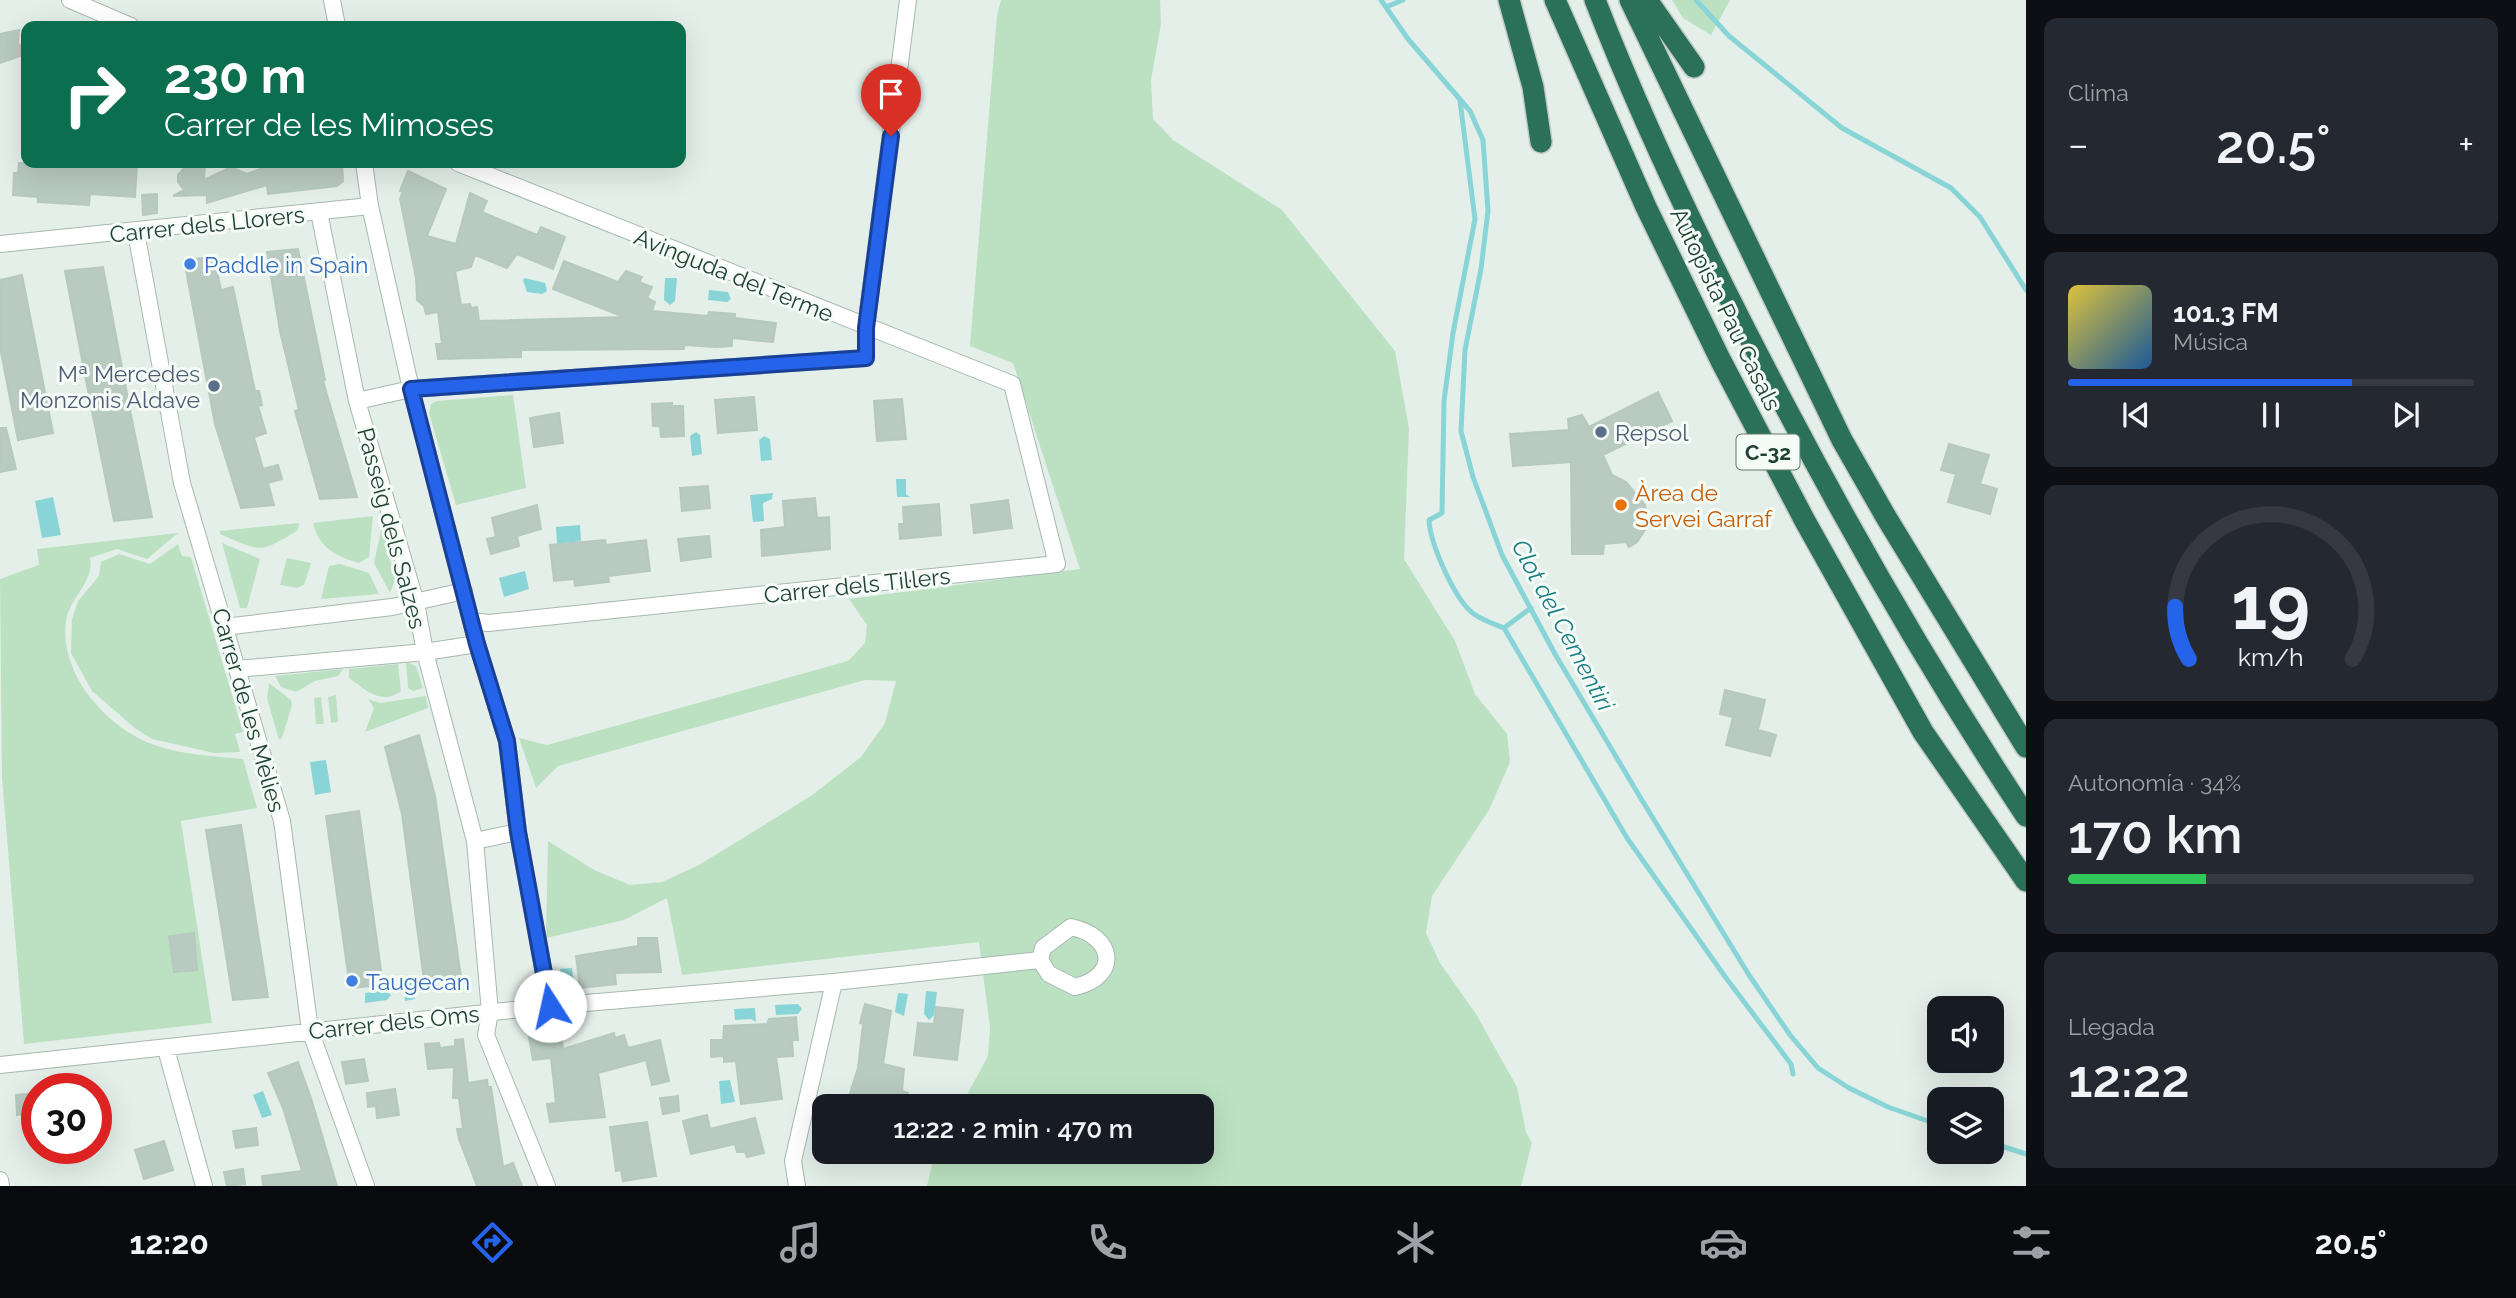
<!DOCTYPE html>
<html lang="es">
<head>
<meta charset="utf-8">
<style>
	:root { --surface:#171b24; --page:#242831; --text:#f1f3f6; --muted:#9ea1a6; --line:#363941; --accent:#2563eb }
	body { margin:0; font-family:Raleway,sans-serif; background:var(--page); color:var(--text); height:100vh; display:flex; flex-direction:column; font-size:26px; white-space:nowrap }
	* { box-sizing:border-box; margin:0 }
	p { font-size:23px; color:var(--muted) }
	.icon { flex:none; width:38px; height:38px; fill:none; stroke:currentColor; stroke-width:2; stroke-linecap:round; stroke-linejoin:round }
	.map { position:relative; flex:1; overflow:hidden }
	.side { display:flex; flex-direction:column; gap:18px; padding:18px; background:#0d0f14; width:490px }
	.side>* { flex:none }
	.guide { position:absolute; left:21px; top:21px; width:665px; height:147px; border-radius:14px; box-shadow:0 7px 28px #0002; background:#0b6e4f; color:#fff; overflow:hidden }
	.fabs { position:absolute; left:1927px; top:996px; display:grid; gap:14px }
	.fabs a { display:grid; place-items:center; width:77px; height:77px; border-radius:14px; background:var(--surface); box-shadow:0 7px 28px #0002; font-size:35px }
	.speed { position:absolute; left:21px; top:1073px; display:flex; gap:14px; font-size:35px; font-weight:700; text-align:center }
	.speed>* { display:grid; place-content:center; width:91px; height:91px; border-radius:50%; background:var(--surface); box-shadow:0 7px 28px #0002; line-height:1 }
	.speed .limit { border:10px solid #d22; background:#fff; color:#111 }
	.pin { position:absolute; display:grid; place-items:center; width:60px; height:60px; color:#fff; margin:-72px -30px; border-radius:50% 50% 50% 0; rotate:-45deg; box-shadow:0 0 7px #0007 }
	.pin .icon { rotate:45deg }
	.me { position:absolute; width:77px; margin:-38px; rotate:350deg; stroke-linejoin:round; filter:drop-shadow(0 0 5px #0008) }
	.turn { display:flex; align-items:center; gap:24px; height:147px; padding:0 28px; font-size:32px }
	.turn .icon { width:91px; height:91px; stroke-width:2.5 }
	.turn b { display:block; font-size:49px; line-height:60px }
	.big { font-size:52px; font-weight:600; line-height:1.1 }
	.side .widget { flex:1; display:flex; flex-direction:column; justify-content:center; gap:10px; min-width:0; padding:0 24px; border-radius:14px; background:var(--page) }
	.side .dial { align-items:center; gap:0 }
	.dial svg { height:182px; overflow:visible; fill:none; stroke:var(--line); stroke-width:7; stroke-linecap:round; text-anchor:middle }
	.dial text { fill:var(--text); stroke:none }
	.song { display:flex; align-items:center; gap:21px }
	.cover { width:84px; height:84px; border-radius:10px; background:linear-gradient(135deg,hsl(50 70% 55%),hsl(210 70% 35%)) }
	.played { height:7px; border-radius:4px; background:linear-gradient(90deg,var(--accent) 70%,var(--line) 70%) }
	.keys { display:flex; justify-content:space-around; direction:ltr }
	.heat { display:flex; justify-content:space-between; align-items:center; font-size:38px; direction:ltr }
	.charge { height:10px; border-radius:5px; background:linear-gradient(90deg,#34c759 34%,var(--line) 0) }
	.trip { position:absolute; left:812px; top:1094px; width:402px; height:70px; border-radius:14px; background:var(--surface); box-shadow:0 7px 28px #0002; font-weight:600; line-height:70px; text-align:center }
	.tabs { display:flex; height:112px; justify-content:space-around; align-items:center; background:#090b0e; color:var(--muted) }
	.tabs .icon { width:49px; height:49px }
	.tabs .selected { color:var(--accent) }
	.tabs b { font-size:32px; color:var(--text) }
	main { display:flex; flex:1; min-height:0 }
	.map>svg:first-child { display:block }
</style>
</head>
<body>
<main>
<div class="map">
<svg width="2026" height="1186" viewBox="0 0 2026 1186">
	<rect width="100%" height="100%" fill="#e4efe9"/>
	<path fill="#bce1c2" d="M1001,0H1160L1161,24L1151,80L1153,119L1173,140L1282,210L1395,351L1409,428L1404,559L1455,641L1475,694L1507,734L1510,762L1489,810L1432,896L1426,933L1440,963L1476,1014L1517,1087L1526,1132L1532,1143L1521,1186H927L935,1152H1202V1106H961L988,1056L990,1028L979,942L682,975L667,898L624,920L546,938L548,841L594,870L630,885L662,882L699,865L811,796L861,757L885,723L896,681L865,680L558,766L536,788L519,738L547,745L848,661L865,643L867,625L849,599L1080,569L1013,363L970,346L997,15Z
		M1672,0H1730L1711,35L1683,18Z
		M513,395L526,488L456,505L429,413L431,404L437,401Z
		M373,516L369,557L359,563C337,557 319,548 313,523Z
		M299,523L298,530C259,554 262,552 220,534V531Z
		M382,526L395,580L390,593L374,563Z
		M178,533L147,559L117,549L90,558C94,584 70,596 66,621C59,673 105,726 152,744C180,755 213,756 243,759L257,808L181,821L212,1023L24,1044L2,778L0,579L39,565L37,549Z
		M222,543L260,559L247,608H240Z
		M178,544L182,556L191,557L243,732L235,734L240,752L214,753L152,739L136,729L92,691L71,653L72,619L78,601L99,576L101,562L119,554L150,564Z
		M287,558L311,563L304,585L297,588L280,585Z
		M340,564L369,573L379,594L321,599L329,566Z
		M406,662L416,666L423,688L413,691L408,688Z
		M398,664L401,691C381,706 366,690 349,678V669Z
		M343,669L338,676L315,681L296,692L281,687L275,676Z
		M269,683L291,700L292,705L282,738L279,740L267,698Z
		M336,695L338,722L331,723L328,697Z
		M426,696L428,708L365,732L374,708L368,699L380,703Z
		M321,697L324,724H316L314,698Z"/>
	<path fill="#89d4d7" d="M525,278L545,283L547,291L542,294L527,292L523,280Z
		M665,278H677L675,301L670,305L664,300Z
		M709,290L728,292L731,299L727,302L708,300Z
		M696,432L700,435L702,454L692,456L690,436Z
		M764,436L770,439L772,460L761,461L759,440Z
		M896,479H906V494L910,497H897Z
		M773,493L772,499L763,503L764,521L753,522L750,495Z
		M53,497L61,535L42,538L35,501Z
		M580,525L581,541L557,544L556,527Z
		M525,571L529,589L504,597L499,578Z
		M326,760L331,792L315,795L310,762Z
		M572,968L574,988L562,990L560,969Z
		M413,980L415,999L405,1001L403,981Z
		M386,990L391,995L387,1000L365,1003V993Z
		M926,991L937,992L934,1015L929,1020L924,1014Z
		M898,993L908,994L904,1016L895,1012Z
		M798,1004L802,1009L798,1014L776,1015L775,1005Z
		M755,1008L756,1022L751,1019L735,1020L734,1009Z
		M730,1080L735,1102L721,1104L719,1081Z
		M263,1091L272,1115L262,1118L253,1095Z"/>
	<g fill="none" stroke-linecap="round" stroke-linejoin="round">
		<path stroke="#89d4d7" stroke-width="5" d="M1381,0L1408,39L1470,111L1483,140L1488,211L1481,269L1465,350L1461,431L1473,477L1502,555L1555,654L1640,797L1749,975L1790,1035L1818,1068L1849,1088L1888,1107L1939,1125
			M1696,0L1729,36L1842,128L1951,188L1980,217L2026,290
			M1386,7L1403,0
			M1460,101L1475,219L1453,333L1444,401L1442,513L1429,520C1430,543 1455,601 1474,614C1482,620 1494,624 1504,628L1627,838L1726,978L1791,1064L1793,1074
			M1504,628L1531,608
			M1992,1143L2026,1154"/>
	</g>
	<path fill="#b9cac1" stroke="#b6c9bf" stroke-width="2" d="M19,30L18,45L26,44V54L0,63V34Z
		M19,163H137L135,197L90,194L89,205L38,202V197L13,195L14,173H18Z
		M189,163H205L204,180L231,167L247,174L265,167L342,163L343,181L337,186L268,194L267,185L207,203V195L173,196L184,190L178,182V175Z
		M408,171L446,189L427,236L456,244L470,193L487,201L482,212L537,235L541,227L565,237L553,269L517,254L507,268L475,255L471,267L455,271L461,305L470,304L471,308L477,307L479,321L624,317L553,289L564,261L618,282L626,271L642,277L639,282L652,287L647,298L655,302L652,311L708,316L709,312L723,313L735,314V318L776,323L773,342L732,338V346L716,347L684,345V349L521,350V357L438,359L436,344H442L438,312L426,314L424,306L417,300L416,278L400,199L403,192L400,191Z
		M157,194V213L143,215L142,195Z
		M298,249L325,380L323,381L357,497L320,499L295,411L299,410L280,331L267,252Z
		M214,257L221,290L233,287L255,391H259L262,405L258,406L266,433L254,437L263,469L278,465L282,479L268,483L274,505L241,508L215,424L184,260Z
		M103,267L131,415L152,517L114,521L91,406L65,271Z
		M22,275L53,433L18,440L0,347V280Z
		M1658,392L1672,421L1603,455L1612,475L1626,482L1645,505L1648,520L1645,530L1637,542L1629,547L1626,542L1604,544L1603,554H1572L1571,462L1513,466L1510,434L1569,430L1568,419L1582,415L1589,427Z
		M754,397L757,430L718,433L715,400Z
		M902,399L906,439L877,441L874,401Z
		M672,403V406H683L684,436L661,437L660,426H653L652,404Z
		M559,413L563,443L534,447L530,418Z
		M0,428H6L16,469L0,472Z
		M1949,444L1989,455L1980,484L1997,489L1990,514L1948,502L1956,474L1941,470Z
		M708,486L710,508L682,511L680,488Z
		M815,498L817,518L829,517L830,549L762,556L761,530L785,527L783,501Z
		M1008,500L1012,528L974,533L971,505Z
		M939,504L941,535L900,539L899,524H904L903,507Z
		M537,505L541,529L517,536L519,546L491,554L487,539L496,537L492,518Z
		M709,536L711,557L681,561L678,539Z
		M605,540L606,545L646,540L650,571L608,576L609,582L575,586L574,579L554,581L550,545Z
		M1725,690L1765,700L1758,730L1776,735L1770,756L1726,745L1733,717L1720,714Z
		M419,735L435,796L461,977L424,980L402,814L385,747Z
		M359,811L383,985L350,988L326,816Z
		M241,825L268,997L233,1000L206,830Z
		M194,933L197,970L174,972L169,936Z
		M638,938H657L661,972L615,973L616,984L580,988L576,956L638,946Z
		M865,1004L891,1011L883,1064L904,1069L902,1091L908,1093L905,1106H846L858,1068L863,1024L860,1023Z
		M936,1007L963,1010L957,1060L914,1055L918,1023L934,1024Z
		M796,1017L798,1040H792L793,1056L776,1057L782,1099L741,1104L736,1061L724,1062V1056L711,1057V1040H723L724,1026L767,1024L769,1019Z
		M561,1033L563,1049L614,1033L615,1038L624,1035L628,1048L660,1040L669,1081L652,1085L646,1060L598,1073L605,1117L550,1122L547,1104L556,1103L551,1058L533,1060L529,1037Z
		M463,1039L468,1083L487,1080L488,1087H491L503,1167L513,1163L522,1186H477L459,1139L457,1129H463L459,1098H453L454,1067L428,1069L425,1044L439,1043L440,1048L455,1046V1040Z
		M364,1059L368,1081L346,1084L342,1062Z
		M298,1062L311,1098L337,1186H263L262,1176L302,1171L283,1108L268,1073Z
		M395,1089L399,1115L377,1118L376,1106L368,1107L367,1093Z
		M37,1093V1112L17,1115L16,1095Z
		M678,1096L679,1111L663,1114L660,1098Z
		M707,1115L710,1129L755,1118L764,1153L747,1157L745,1152H737L735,1144L691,1154L683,1121Z
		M647,1122L656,1176L623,1181L621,1170L616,1171L610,1127Z
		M256,1128L258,1145L236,1148L233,1131Z
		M164,1141L173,1170L144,1179L135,1150Z
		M243,1169L245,1184L227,1186L224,1172Z"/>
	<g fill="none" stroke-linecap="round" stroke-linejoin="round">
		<defs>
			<path id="street" d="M70,0L131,26
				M332,0L337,26
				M364,163L370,206L411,389L477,644L507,741L518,832L550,1006
				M458,163L1012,384L1057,564L488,623L472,621
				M319,212L357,401L416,603L425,652L475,841L490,1012L486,1035L547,1186
				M136,232L182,483L282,821L310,1030L366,1186
				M0,244L370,206
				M357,401L411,389L866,358V328L908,0
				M224,627L392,607L464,591
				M237,669L425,652L477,644
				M475,841L518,832
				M1071,927C1114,936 1121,976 1075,987L1049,974L1040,960L1043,948Z
				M166,1049L204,1186
				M0,1065L550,1006L834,982L1040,960
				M0,1180L1,1186
				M797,1186L793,1161L834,982"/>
			<path id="highway" d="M1509,0L1533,87L1541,142
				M1555,0L1646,207L1721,361L1805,521L1923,732L2026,881
				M1595,0C1649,139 1715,274 1785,406C1859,547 1938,683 2026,816
				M1630,0L1842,440L1886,517L2026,747
				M1647,0L1694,67"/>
		</defs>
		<use href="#street" stroke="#a6b8b0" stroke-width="18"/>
		<use href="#highway" stroke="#c1cac7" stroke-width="24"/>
		<use href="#street" stroke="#fff" stroke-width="16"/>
		<use href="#highway" stroke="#2b715a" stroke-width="21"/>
	</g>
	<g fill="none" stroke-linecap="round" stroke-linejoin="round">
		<defs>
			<path id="route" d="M550,1006L518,832L507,741L477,644L411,389L866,358V328L891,136"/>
		</defs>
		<use href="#route" stroke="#184099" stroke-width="18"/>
		<use href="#route" stroke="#2563eb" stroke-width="12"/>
	</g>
	<g fill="#3f7fe0" stroke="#f5fbf7" stroke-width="2.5">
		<circle cx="190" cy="264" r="7"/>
		<circle cx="352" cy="981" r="7"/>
	</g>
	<g fill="#5c6f8a" stroke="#f5fbf7" stroke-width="2.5">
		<circle cx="214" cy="386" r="7"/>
		<circle cx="1601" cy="432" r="7"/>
	</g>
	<circle fill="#e8710a" stroke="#f5fbf7" stroke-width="2.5" cx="1621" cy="505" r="7"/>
	<g text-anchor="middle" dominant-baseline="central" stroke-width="6" stroke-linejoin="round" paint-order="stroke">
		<rect fill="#f5fbf7" stroke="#617a70" stroke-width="2" x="1736.5" y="434.5" width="63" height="35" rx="5"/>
		<g font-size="21" font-weight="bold" fill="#224236">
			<text x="1768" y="452">C-32</text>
		</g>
		<g font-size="23" fill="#224236" stroke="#f5fbf7">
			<text transform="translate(207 224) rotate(-6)">Carrer dels Llorers</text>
			<text transform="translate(734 275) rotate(22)">Avinguda del Terme</text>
			<text transform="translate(1726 309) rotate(64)">Autopista Pau Casals</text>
			<text transform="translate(392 528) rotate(75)">Passeig dels Salzes</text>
			<text transform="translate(857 585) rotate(-6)">Carrer dels Til·lers</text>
			<text transform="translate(249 710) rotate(74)">Carrer de les Mèlies</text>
			<text transform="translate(394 1022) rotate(-6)">Carrer dels Oms</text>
		</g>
		<g font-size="23" fill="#366cbe" stroke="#f5fbf7" text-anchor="start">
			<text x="204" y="264">Paddle in Spain</text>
			<text x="366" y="981">Taugecan</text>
		</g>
		<g font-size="23" fill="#4e5e75" stroke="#f5fbf7" text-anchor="end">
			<text x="200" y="373">Mª Mercedes<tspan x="200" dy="26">Monzonis Aldave</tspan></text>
			<text x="1615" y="432" text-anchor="start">Repsol</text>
		</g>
		<g font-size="23" fill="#c56008" stroke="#f5fbf7" text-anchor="start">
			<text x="1635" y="492">Àrea de<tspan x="1635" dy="26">Servei Garraf</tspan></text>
		</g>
		<g font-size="24" font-style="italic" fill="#177e83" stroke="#f5fbf7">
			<text transform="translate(1563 625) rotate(62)">Clot del Cementiri</text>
		</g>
	</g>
</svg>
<div class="fabs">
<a><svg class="icon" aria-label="sound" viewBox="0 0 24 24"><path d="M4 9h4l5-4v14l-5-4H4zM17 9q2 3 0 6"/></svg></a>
<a><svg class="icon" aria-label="layers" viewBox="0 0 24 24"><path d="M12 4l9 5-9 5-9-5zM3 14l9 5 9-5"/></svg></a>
</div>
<div class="speed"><div class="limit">30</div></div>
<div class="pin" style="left:891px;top:136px;background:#d93025"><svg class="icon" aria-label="arrive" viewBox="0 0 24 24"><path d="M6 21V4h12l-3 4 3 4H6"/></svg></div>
<svg class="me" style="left:550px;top:1006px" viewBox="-20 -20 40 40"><circle r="19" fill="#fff"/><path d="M0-13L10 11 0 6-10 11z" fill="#2563eb"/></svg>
<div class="trip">12:22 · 2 min · 470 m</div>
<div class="guide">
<div class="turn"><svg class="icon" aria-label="right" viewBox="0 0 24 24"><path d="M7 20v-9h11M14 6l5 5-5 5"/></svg><div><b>230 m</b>Carrer de les Mimoses</div></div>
</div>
</div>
<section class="side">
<div class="widget"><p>Clima</p>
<div class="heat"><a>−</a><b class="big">20.5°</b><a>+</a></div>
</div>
<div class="widget">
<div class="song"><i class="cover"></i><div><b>101.3 FM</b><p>Música</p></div></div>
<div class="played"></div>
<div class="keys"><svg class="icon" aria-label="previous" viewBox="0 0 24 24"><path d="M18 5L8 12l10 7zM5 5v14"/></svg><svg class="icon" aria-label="pause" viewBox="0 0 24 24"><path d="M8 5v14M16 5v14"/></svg><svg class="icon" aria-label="next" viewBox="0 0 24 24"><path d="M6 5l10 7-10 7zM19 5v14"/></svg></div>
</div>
<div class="widget dial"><svg viewBox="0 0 100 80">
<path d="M14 69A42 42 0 1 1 86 69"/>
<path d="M14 69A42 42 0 0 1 8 46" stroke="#2563eb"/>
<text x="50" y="56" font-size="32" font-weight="700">19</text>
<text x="50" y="72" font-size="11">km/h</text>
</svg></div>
<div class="widget"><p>Autonomía · 34%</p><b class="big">170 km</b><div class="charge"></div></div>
<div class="widget"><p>Llegada</p><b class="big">12:22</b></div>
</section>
</main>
<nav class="tabs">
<b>12:20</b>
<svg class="icon selected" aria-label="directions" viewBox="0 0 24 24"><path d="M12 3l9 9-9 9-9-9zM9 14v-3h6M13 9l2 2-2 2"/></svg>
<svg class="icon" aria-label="music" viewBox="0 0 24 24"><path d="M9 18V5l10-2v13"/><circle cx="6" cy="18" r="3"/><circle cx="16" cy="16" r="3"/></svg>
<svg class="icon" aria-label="phone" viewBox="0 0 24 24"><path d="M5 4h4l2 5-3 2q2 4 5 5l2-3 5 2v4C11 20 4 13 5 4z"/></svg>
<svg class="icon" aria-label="climate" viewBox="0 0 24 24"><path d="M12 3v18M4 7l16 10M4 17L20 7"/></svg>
<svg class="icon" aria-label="car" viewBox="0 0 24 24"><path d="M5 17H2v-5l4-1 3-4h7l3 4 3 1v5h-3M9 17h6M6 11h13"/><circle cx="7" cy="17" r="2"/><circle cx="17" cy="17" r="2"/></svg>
<svg class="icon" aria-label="filters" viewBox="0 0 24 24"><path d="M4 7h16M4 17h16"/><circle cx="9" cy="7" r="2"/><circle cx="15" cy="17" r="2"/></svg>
<b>20.5°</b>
</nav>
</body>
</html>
